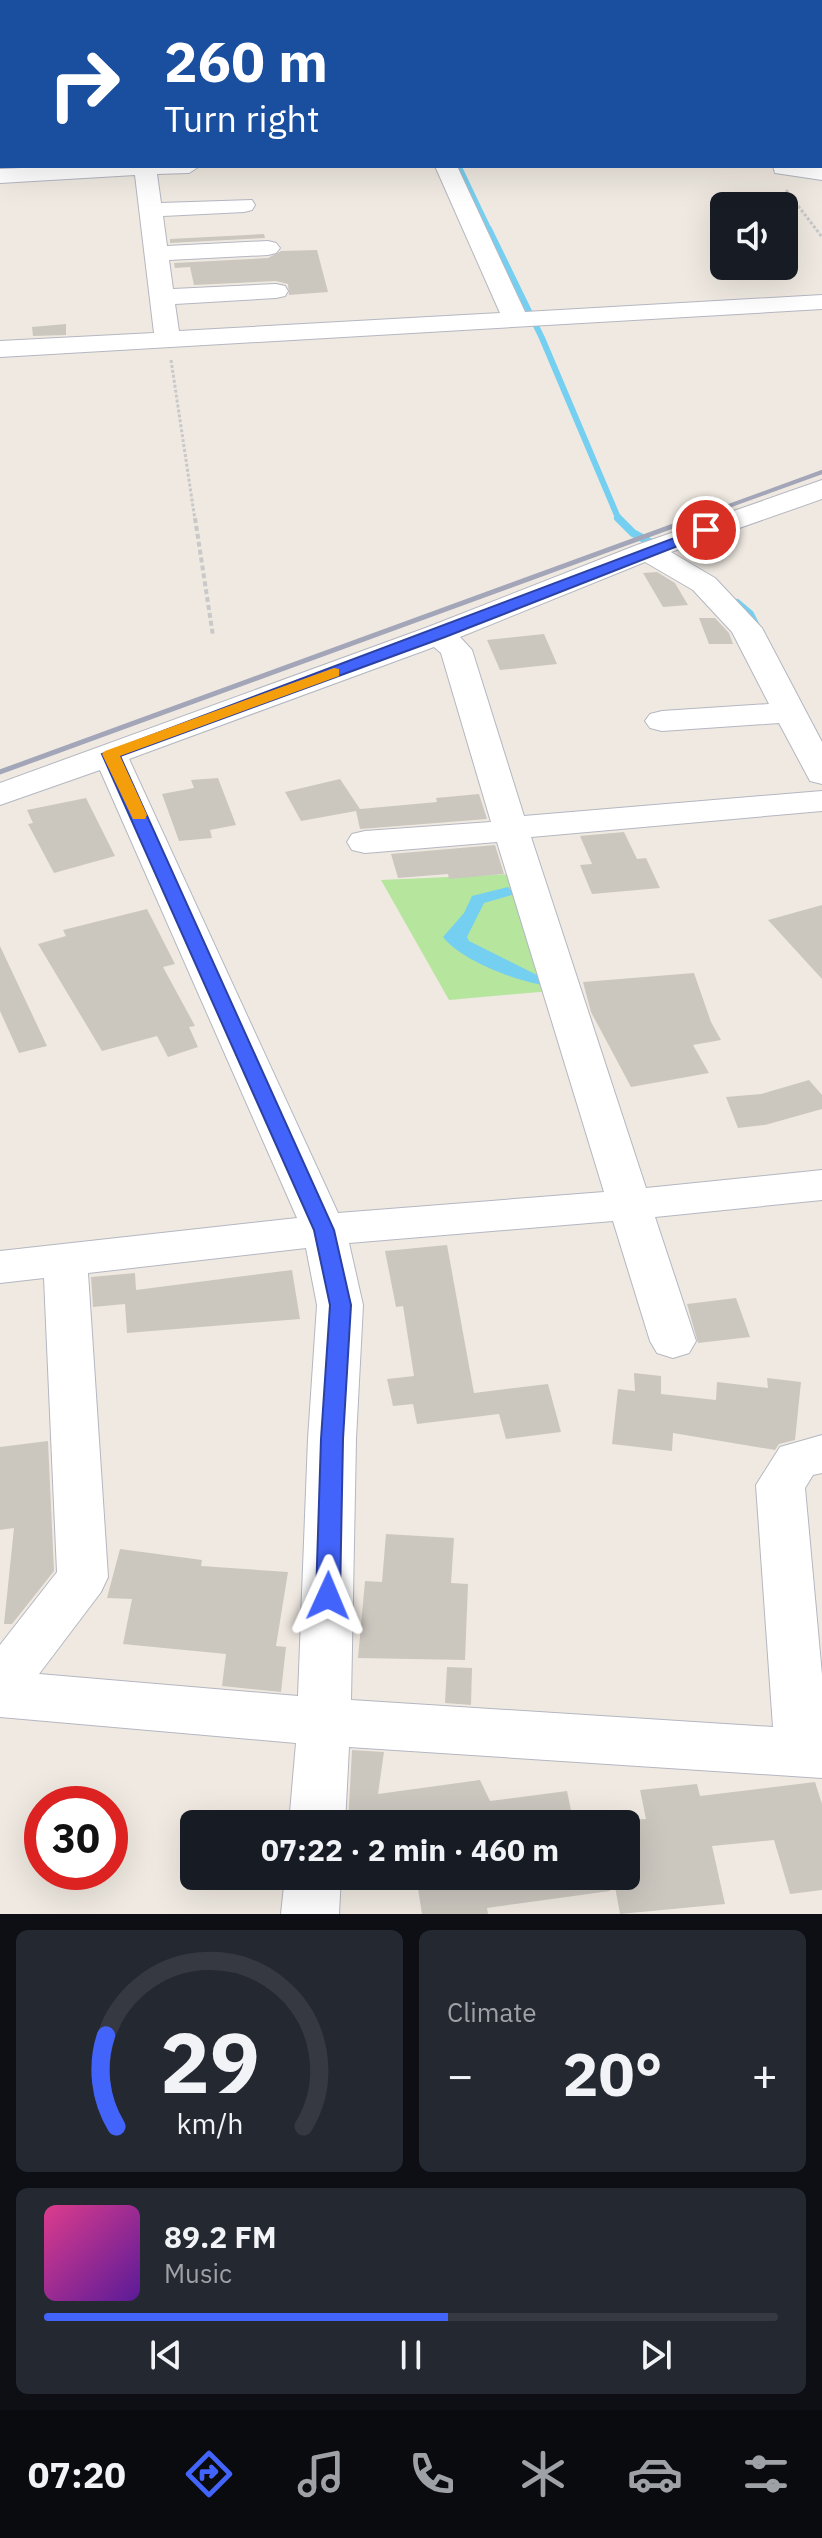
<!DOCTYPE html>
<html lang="en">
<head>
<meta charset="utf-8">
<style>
	:root { --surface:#171b24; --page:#242831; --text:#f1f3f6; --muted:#9ea1a6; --line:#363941; --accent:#4264fb }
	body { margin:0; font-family:"IBM Plex Sans",sans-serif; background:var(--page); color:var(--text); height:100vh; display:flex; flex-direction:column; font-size:30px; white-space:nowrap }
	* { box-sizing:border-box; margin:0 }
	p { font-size:26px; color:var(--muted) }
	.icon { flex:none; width:44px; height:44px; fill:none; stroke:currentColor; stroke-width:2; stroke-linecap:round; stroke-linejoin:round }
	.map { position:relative; height:1914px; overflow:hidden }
	.drawer { display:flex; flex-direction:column; gap:16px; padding:16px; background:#0d0f14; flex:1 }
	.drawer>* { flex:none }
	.banner { position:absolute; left:0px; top:0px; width:822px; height:168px; box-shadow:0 8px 32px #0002; background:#1a4fa0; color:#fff; overflow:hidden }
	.buttons { position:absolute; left:710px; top:192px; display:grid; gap:16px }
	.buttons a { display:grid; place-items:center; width:88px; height:88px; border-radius:12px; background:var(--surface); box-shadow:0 8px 32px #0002; font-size:40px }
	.speed { position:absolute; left:24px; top:1786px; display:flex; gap:16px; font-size:40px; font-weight:700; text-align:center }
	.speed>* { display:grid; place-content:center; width:104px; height:104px; border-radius:50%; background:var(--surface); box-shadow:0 8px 32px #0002; line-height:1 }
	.speed .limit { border:12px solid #d22; background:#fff; color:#111 }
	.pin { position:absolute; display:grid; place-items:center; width:68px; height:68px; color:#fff; margin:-34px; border:4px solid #fff; border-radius:50%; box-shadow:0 2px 8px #0007 }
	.me { position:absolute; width:88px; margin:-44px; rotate:1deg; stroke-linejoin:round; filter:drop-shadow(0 0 6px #0008) }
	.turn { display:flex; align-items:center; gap:28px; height:168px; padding:0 32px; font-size:36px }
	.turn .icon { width:104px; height:104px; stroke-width:2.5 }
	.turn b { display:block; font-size:56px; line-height:68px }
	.big { font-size:60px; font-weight:700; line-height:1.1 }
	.drawer .card { flex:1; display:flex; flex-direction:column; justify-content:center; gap:12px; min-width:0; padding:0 28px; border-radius:12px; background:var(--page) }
	.drawer .dial { align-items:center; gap:0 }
	.dial svg { height:208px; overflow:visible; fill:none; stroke:var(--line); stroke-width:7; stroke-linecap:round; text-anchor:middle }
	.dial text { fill:var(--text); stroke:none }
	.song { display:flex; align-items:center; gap:24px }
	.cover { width:96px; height:96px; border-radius:12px; background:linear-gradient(135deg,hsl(330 70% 55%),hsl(270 70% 35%)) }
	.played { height:8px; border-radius:4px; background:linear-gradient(90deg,var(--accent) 55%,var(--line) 55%) }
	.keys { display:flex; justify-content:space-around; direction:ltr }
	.heat { display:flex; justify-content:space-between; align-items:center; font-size:44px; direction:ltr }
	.drawer .tiles { flex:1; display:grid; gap:16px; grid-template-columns:1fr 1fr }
	.card:last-child { grid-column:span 2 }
	.trip { position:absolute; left:180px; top:1810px; width:460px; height:80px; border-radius:12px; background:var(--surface); box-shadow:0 8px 32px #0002; font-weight:700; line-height:80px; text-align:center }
	.tab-bar { display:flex; height:128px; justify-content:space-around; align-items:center; background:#090b0e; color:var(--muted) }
	.tab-bar .icon { width:56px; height:56px }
	.tab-bar .active { color:var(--accent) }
	.tab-bar b { font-size:36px; color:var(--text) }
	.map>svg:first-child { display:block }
</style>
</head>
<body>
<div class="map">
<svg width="822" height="1914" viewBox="0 0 822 1914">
	<rect width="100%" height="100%" fill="#efe9e1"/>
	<path fill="#b6e59e" d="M513,874L551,991L449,1000L381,880Z"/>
	<path fill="#75cff0" d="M508,887L515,894L484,903L467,937L469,941L543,978V985C513,980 461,960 443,937L464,913L472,896Z"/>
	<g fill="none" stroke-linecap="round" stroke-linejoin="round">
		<path stroke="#75cff0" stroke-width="5" d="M459,166L490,231"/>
		<path stroke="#75cff0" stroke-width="6" d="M489,229L542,338L619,520"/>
		<path stroke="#75cff0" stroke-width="8" d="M618,518L633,533L657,546
			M737,603L750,614L757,628"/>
	</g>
	<path fill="#cbc7bf" d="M264,234L265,238L170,243V239Z
		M317,250L328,292L289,295L288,284L276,281L194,285L190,267L175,268L174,263L268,258L281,251Z
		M66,324V335L33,336L32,327Z
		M657,572L675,583L688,605L663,607L643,573Z
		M699,618H715L729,633L733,644H709Z
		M544,634L557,664L500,670L487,640Z
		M218,778L236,825L210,830L212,838L179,841L162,794L194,788L191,780Z
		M340,779L360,809L437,802L436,798L479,794L487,819L360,829L356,811L301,821L285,792Z
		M86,798L115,856L54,873L28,824L33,823L27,810Z
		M624,832L637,859L646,858L660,888L592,894L580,865L592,864L580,836Z
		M495,845L504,874L449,879L448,874L398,878L391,854Z
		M822,905V979L768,920Z
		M147,909L175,964L163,967L195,1026L189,1027L198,1047L168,1057L157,1036L102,1051L38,944L66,936L63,930Z
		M0,946L47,1046L19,1053L0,1011Z
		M694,973L711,1022L721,1040L693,1045L709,1073L631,1087L591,1012L583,982Z
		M809,1080L822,1095V1109L765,1125L738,1128L726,1097L761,1094Z
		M447,1245L474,1393L548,1384L561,1432L506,1439L499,1414L417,1424L413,1404L393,1406L387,1379L414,1376L403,1306L396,1307L385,1251Z
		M292,1270L300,1319L127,1333L125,1304L93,1307L91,1277L135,1273L136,1290Z
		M736,1298L750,1337L698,1343L687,1304Z
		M634,1373L661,1376V1394L716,1400L717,1382L768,1388L767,1378L801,1382L795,1440L779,1444L775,1450L673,1433L672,1451L612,1444L618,1389L635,1391Z
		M48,1441L54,1571L12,1624H4L14,1528L0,1530V1447Z
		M386,1534L454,1538L451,1583L468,1584L465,1660L358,1658L365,1581L382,1582Z
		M120,1549L202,1560L201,1566L288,1572L276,1646L286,1647L281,1692L222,1686L226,1654L123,1644L132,1599L107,1598Z
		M447,1667L472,1668L471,1705L445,1703Z
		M352,1750L384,1752L378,1794L480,1780L490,1801L567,1791L574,1824H348Z
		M815,1782L822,1804V1890L790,1894L774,1840L712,1846L725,1904L620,1914L613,1876H626V1820L646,1819L640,1790L697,1784L700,1796Z
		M416,1876H609L610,1891L487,1908L488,1914H422Z"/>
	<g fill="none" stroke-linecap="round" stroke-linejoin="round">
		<defs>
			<path id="minor" d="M110,0H128V2H110Z
				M238,0H256V2H238Z
				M372,0H390L391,2H373Z
				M446,0H471L472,2H447Z
				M804,0H822V4L803,2Z
				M820,80H822V92H820Z
				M65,166H200L189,173L157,174L161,203L252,200L255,205L252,210L244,212L163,216L167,246L268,241L276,243L280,248L276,253L268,255L169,260L173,289L276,284L285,286L288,291L285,296L276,298L175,304L179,331L500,313L435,166H457L525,312L822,295V309L0,357V341L154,333L135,175L0,183V169Z
				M773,166H822V180L775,173Z
				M822,480V499L671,552L715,578L762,628L822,742V784L810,781L779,723L662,731L650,728L645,721L650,714L662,711L769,704L732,632L693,590L645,562L460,637L472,650L524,816L822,791V811L531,837L646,1188L822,1170V1200L655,1217L696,1341L689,1353L673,1358L657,1353L650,1341L613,1221L349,1243L363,1305L356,1439L351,1700L773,1727L756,1485L780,1447L822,1435V1473L813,1475L805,1488L822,1675V1778L349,1747L345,1824H289L296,1743L0,1717V1645L57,1572L44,1278L0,1283V1251L297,1218L100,770L0,805V783L428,627L637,545ZM434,647L441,653L491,822L365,831L352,834L347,842L352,850L365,853L497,842L604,1192L338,1213L129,759ZM306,1248L317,1305L308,1439L298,1696L39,1674L101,1592L108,1577L88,1273Z
				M285,1876H341L339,1914H281Z"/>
			<path id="major" d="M402,0H424L425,2H403Z
				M820,138H822V152H820Z"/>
		</defs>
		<use href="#minor" stroke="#b4b7c1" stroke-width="2"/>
		<use href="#major" stroke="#c9c9c9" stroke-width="2"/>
		<path stroke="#c9c9c9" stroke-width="3" stroke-dasharray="3 2" stroke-linecap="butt" d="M786,190L822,237
			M171,360L195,520"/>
		<path stroke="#c9c9c9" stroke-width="4" stroke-dasharray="5 3" stroke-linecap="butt" d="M195,518L213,636"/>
		<use href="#minor" fill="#fff" fill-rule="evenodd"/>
		<use href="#major" fill="#f2d163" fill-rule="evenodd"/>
		<path stroke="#a3a6b8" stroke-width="4" d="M690,520L822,472"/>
		<path stroke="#a3a6b8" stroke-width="5" d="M0,772L695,518"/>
	</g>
	<path fill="#4264fb" stroke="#2b41a3" stroke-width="2" d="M706,526L713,530L711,533L445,637L120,756L334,1230L351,1305L343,1439L340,1596L336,1603L328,1606L319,1603L316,1596L321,1439L330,1305L314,1230L102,754Z"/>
	<path fill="#f59e0b" d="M334,668L339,669V676L120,756L147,815L145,819H133L102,754L105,751Z"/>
</svg>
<div class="buttons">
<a><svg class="icon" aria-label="sound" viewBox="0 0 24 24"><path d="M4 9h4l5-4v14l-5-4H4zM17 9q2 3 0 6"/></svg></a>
</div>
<div class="speed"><div class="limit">30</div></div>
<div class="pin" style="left:706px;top:530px;background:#d93025"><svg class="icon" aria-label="arrive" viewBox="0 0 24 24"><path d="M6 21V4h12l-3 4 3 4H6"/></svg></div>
<svg class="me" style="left:328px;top:1596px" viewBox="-20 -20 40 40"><path d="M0-17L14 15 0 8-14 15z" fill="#4264fb" stroke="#fff" stroke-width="4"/></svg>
<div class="trip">07:22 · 2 min · 460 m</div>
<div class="banner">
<div class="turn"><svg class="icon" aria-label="right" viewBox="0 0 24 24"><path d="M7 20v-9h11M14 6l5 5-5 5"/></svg><div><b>260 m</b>Turn right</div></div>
</div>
</div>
<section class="drawer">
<div class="tiles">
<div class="card dial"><svg viewBox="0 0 100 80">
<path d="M14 69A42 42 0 1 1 86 69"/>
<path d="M14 69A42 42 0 0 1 10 34" stroke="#4264fb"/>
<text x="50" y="56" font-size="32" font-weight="700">29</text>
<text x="50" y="72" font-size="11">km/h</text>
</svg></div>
<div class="card"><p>Climate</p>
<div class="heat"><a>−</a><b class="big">20°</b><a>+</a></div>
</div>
<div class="card">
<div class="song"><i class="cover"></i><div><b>89.2 FM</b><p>Music</p></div></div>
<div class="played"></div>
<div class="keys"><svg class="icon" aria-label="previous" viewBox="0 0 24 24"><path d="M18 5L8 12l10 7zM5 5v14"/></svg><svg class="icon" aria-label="pause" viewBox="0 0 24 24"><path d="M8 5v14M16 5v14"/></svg><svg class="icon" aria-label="next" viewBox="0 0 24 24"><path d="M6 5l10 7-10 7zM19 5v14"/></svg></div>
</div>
</div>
</section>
<nav class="tab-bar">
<b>07:20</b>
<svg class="icon active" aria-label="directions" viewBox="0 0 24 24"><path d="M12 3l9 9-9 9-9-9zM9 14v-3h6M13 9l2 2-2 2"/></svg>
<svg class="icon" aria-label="music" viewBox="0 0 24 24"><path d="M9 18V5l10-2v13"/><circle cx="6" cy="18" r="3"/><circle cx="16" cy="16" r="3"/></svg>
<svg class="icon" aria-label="phone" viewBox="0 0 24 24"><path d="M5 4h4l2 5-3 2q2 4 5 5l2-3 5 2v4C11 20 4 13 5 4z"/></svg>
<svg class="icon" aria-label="climate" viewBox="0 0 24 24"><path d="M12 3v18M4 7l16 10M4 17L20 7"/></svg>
<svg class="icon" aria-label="car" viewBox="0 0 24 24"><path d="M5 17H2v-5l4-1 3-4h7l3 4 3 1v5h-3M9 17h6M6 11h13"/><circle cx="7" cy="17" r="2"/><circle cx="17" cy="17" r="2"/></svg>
<svg class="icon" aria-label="filters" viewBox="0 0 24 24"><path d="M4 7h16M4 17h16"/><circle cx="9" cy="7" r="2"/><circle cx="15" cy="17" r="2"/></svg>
</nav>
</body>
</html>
